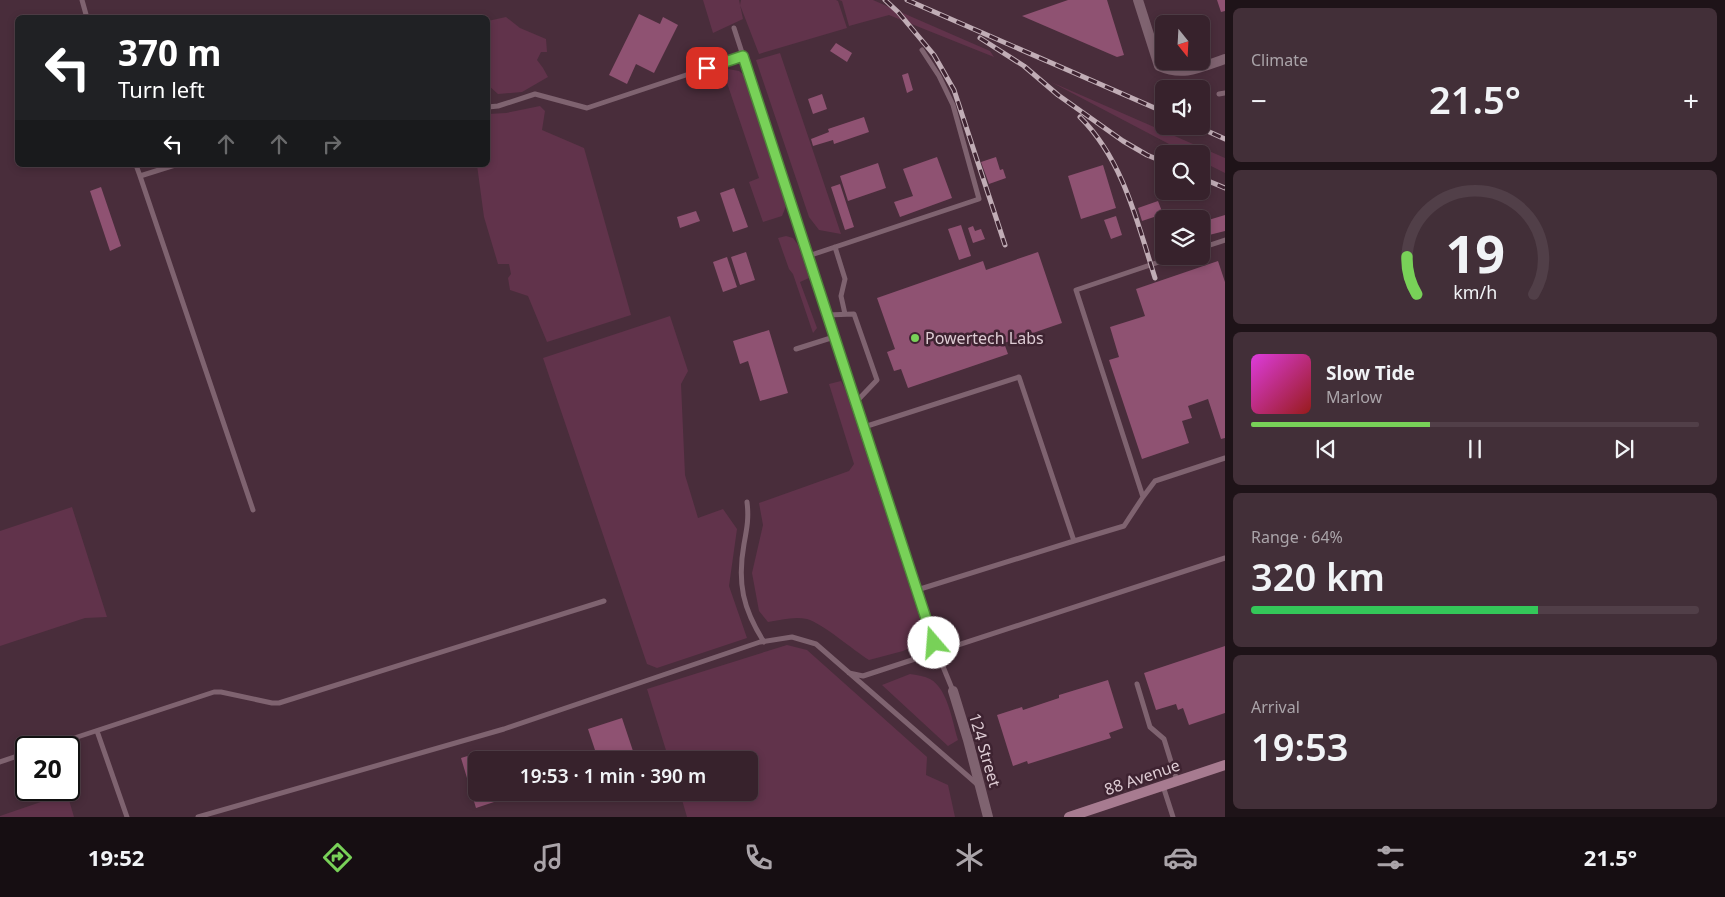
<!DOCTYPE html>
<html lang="en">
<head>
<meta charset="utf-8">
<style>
	:root { --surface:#37222c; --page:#422f38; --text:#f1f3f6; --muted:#aaa4a9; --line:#513f48; --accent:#78d158 }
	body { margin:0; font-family:"Noto Sans",sans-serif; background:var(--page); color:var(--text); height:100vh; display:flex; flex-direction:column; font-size:19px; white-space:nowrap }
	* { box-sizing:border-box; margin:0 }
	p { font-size:16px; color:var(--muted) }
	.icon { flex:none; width:28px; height:28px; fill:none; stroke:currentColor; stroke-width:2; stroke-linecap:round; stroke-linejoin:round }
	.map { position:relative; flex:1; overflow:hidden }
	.sheet { display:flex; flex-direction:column; gap:8px; padding:8px; background:#1e1318; width:500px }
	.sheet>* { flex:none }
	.top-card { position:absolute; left:15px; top:15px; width:475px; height:152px; border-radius:8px; box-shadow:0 2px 8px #0003,0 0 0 1px var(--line); background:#202124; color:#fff; overflow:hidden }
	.needle { width:32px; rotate:162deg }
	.fabs { position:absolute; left:1155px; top:15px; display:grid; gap:10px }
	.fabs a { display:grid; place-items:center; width:55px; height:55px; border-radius:8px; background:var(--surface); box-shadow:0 2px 8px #0003,0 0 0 1px var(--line); font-size:25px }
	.speed { position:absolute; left:15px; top:736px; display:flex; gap:10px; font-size:25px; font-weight:700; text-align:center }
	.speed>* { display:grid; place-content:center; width:65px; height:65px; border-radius:50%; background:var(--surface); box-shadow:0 2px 8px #0003,0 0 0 1px var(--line); line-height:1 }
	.speed .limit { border:2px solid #111; border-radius:8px; background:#fff; color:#111 }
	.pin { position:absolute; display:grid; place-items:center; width:42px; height:42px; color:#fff; margin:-21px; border-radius:10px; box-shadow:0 2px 8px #0006 }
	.me { position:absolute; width:55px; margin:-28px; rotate:342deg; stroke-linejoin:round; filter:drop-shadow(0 0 4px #0008) }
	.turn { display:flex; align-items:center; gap:18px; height:105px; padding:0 20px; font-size:22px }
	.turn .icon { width:65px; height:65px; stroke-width:2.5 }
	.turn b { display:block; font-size:35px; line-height:42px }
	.lanes { display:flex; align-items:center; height:48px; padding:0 20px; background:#0003; justify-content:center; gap:25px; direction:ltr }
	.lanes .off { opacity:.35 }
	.big { font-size:38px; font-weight:600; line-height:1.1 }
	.sheet .tile { flex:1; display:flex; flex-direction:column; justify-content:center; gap:8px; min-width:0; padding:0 18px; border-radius:8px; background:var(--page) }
	.sheet .dial { align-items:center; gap:0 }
	.dial svg { height:130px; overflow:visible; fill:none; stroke:var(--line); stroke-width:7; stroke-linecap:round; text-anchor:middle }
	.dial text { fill:var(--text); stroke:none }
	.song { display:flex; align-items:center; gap:15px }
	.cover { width:60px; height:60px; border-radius:8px; background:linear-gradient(135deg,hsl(300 70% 55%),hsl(0 70% 35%)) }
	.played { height:5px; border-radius:2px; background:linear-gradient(90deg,var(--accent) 40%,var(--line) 40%) }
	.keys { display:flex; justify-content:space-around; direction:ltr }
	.heat { display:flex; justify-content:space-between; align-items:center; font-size:28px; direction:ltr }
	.charge { height:8px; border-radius:4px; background:linear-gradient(90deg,#34c759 64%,var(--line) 0) }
	.trip { position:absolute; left:468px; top:751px; width:290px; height:50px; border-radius:8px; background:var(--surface); box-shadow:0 2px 8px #0003,0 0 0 1px var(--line); font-weight:600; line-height:50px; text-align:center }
	.menu { display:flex; height:80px; justify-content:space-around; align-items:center; background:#160e12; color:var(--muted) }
	.menu .icon { width:35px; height:35px }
	.menu .active { color:var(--accent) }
	.menu b { font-size:22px; color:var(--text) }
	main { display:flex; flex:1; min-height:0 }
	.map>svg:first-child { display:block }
</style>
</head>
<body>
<main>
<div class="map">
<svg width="1225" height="817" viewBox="0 0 1225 817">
	<rect width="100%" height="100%" fill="#492d3b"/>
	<path fill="#61334b" d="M703,0H739L743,19L713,33Z
		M741,0H836L838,1L847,28L759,54L740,5Z
		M839,0H873L990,51L994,57L889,15L849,26L842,1Z
		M506,17L520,28L546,39L547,52H541L537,60L543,68L548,77L522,92L498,94L488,85V21Z
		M780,53L841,234L819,230L809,217L756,60Z
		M728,69L739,71L744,75L786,206L782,216L763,222L749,182L759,178L723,71Z
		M1051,82L1225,158V173L1201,161V154H1188Z
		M540,106L545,111L542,130L584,148L631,315L547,342L528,296L510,290L508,278L511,274L509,264H498L484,217L477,165H488V114L506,113Z
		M786,236L793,238L798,245L809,278L800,282L817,328L813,333L793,274L789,269L778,238Z
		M670,316L688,371L681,384L685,475L698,518L723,509L737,529L729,586L747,638L657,668L647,664L543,358Z
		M841,381L845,389L923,628L920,643L903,651L869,660C853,650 822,623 807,619C794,616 781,620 768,622L759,611L752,573L763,525L759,503L849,471L854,464L829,384Z
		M72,507L107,617L85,618L0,646V531Z
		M787,645L807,650L927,757L926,775L948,785L955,817H687L680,793L749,792V760H669L647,689Z
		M910,674C916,675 924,676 930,679C948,689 952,721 958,740L948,746L882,685Z
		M67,793L74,817H0V816Z"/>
	<path fill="#8f5272" d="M1068,0H1107L1124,55L1117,57L1022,16Z
		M1217,0H1225V11L1221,12Z
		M639,14L660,24L663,17L678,25L654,73L636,64L627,84L609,75Z
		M836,43L852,53L847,62L830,51Z
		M908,73L913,90L907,93L902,75Z
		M822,94L827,109L813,114L808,99Z
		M864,117L869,132L834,144L833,140L813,146L811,139L829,132L828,129Z
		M937,157L952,198L900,217L894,202L913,196L903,169Z
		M996,157L1000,170L1003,169L1006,178L989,184L981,162Z
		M878,163L886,188L848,201L840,176Z
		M1103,165L1116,208L1081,219L1068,176Z
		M840,184L854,227L845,230L831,187Z
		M101,187L121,246L110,251L90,191Z
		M734,188L748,227L733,232L720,193Z
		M1158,201L1163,214L1142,221L1138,208Z
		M696,211L700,221L680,228L677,217Z
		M1225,215V231L1209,235L1205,221Z
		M1116,216L1122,235L1111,239L1104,220Z
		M961,225L971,256L959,260L948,229Z
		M973,226L975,231L981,229L985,239L973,243L968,228Z
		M746,252L755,280L740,285L731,257Z
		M1038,252L1062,323L1004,343L1008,354L908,388L901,369L894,371L887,352L895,349L877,298L983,261L986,270Z
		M727,257L737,287L723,292L713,262Z
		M1218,261L1225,282V438L1221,439L1208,399L1188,406L1192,418L1182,421L1189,443L1142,459L1109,360L1119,357L1110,327L1145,316L1136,289Z
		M769,330L788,393L760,401L748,361L740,364L733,341Z
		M1225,646V713L1189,725L1183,708L1178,710L1176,704L1156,710L1144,673Z
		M1108,680L1123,728L1109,733L1111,738L1028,764L1027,761L1013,766L997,715L1022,707L1023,710L1059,698V695Z
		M622,718L636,760H607L606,756L598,759L588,729Z
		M487,750L490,760H476V792H501L503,799L476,808L461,758Z"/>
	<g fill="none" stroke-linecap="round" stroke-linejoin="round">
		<path stroke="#7f6370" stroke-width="5" d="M82,0L87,18
			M734,28L937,652L953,691
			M1219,94L1225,93
			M488,107L498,106L535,94L587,108L743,56
			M136,165L140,176
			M175,165L140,176L253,510
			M835,247L845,279L841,296L845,314
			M1201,248L1225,240
			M808,256L979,199L953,105L939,76L922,50
			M827,315L854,314L877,380L856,402
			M796,349L834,337
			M864,427L1019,377L1074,541L917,590
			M1143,497L1076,290L1177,256
			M747,502C749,518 747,528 744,544C737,583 743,609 764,642
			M1074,541L1124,526L1143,497L1155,481L1225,458
			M849,673L863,676L1225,558
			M1137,684L1150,727L1164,739L1177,781
			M97,731L127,817
			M44,748L214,692H221L272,703H279L604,601
			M0,762L26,753
			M1163,786L1173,817
			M198,817L504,729L760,642L792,637L816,644L977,784"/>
		<path stroke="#7f6370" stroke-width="10" d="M1138,0L1159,66C1184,77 1201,67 1225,59
			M953,691L968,740L988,817"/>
		<path stroke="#a77b90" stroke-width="10" d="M1069,817L1225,765"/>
		<defs>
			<path id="rail" d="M885,0L898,12L934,55L954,90L1005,245
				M907,0L1164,112
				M980,38L1024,66L1058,95L1123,141L1147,155L1164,162
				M1080,117C1123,160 1137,221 1155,278
				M1196,126L1225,139
				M1201,178L1225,188"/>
		</defs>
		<use href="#rail" stroke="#c1adb6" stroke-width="5"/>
		<use href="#rail" stroke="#3e2331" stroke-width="3" stroke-dasharray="9" stroke-linecap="butt"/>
	</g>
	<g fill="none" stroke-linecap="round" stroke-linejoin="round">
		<defs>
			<path id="route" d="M707,68L743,56L934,643"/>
		</defs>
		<use href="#route" stroke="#4e8839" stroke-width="12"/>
		<use href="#route" stroke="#78d158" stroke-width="9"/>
	</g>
	<circle fill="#78d158" stroke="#3e2331" stroke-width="2" cx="915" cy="338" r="5"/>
	<g text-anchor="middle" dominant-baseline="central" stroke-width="5" stroke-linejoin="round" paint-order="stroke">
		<g font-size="16" fill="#deccd4" stroke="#3e2331" text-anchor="start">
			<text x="925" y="338">Powertech Labs</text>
		</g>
		<g font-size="16" fill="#deccd4" stroke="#3e2331">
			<text transform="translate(985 750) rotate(74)">124 Street</text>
			<text transform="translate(1142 777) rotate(-19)">88 Avenue</text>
		</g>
	</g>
</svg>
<div class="fabs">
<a><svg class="needle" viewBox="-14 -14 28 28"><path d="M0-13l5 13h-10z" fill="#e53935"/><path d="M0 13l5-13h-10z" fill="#aaa4a9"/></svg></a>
<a><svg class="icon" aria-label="sound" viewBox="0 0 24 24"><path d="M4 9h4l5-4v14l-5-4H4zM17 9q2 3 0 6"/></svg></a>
<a><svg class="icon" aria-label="search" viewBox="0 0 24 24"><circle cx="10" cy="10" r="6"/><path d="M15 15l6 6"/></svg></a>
<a><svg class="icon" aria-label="layers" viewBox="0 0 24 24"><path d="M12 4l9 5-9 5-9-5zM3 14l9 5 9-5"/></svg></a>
</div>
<div class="speed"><div class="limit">20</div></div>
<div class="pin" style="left:707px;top:68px;background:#d93025"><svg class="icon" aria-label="arrive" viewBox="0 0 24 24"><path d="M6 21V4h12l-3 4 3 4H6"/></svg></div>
<svg class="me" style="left:934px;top:643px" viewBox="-20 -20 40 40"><circle r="19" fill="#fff"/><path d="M0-13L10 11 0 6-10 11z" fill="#78d158"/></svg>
<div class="trip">19:53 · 1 min · 390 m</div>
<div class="top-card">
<div class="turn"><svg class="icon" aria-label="left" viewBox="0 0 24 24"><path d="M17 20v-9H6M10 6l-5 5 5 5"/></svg><div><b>370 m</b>Turn left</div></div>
<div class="lanes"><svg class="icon" aria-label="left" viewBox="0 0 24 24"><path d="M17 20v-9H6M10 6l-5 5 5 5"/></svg><svg class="icon off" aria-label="ahead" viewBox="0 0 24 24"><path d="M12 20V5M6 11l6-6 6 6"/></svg><svg class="icon off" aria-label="ahead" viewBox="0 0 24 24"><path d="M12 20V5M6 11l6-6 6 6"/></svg><svg class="icon off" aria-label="right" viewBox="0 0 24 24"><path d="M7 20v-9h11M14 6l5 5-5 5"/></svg></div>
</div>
</div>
<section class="sheet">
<div class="tile"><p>Climate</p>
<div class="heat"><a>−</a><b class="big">21.5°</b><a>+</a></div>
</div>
<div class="tile dial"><svg viewBox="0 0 100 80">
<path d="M14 69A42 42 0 1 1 86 69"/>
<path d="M14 69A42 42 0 0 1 8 46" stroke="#78d158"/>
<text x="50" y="56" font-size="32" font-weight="700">19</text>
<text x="50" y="72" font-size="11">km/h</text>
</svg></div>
<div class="tile">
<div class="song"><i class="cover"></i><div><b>Slow Tide</b><p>Marlow</p></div></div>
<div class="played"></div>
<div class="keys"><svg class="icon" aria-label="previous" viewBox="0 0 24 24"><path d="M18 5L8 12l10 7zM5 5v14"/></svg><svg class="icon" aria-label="pause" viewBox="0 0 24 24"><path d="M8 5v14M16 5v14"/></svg><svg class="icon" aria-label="next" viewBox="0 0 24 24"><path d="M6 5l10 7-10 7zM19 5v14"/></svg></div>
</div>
<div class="tile"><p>Range · 64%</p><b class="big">320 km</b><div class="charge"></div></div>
<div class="tile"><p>Arrival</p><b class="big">19:53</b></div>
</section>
</main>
<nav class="menu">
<b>19:52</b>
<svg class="icon active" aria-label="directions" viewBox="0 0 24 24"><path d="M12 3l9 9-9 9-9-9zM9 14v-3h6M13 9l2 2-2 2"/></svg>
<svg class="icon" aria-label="music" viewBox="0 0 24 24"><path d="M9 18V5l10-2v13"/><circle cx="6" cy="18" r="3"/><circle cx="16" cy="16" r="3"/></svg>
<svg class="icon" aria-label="phone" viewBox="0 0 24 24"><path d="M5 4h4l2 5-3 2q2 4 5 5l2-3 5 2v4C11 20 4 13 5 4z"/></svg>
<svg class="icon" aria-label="climate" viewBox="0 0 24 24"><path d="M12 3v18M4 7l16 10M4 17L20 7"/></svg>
<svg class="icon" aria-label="car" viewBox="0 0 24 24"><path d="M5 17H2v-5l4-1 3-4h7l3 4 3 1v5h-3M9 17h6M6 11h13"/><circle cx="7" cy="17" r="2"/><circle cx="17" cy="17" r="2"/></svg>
<svg class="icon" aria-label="filters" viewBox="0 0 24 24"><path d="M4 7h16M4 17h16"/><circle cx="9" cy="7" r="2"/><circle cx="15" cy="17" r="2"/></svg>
<b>21.5°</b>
</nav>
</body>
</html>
